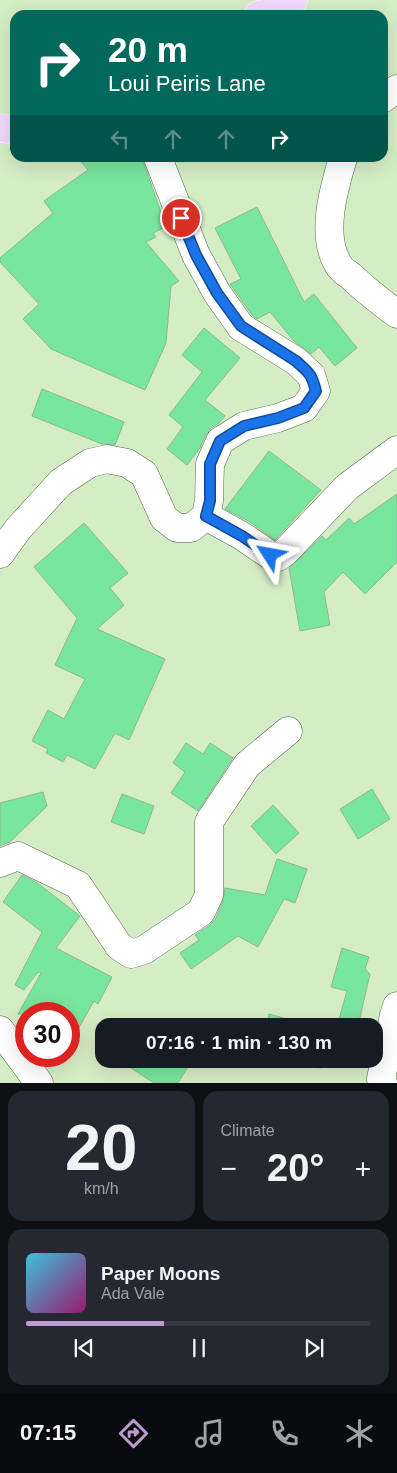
<!DOCTYPE html>
<html lang="en">
<head>
<meta charset="utf-8">
<style>
	:root { --surface:#171b24; --page:#242831; --text:#f1f3f6; --muted:#9ea1a6; --line:#363941; --accent:#bc9bcf }
	body { margin:0; font-family:Helvetica,sans-serif; background:var(--page); color:var(--text); height:100vh; display:flex; flex-direction:column; font-size:19px; white-space:nowrap }
	* { box-sizing:border-box; margin:0 }
	p { font-size:16px; color:var(--muted) }
	.icon { flex:none; width:28px; height:28px; fill:none; stroke:currentColor; stroke-width:2; stroke-linecap:round; stroke-linejoin:round }
	.map { position:relative; height:1083px; overflow:hidden }
	.sheet { display:flex; flex-direction:column; gap:8px; padding:8px; background:#0d0f14; flex:1 }
	.sheet>* { flex:none }
	.guide { position:absolute; left:10px; top:10px; width:378px; height:152px; border-radius:15px; box-shadow:0 5px 20px #0002; background:#00695c; color:#fff; overflow:hidden }
	.speed { position:absolute; left:15px; top:1002px; display:flex; gap:10px; font-size:25px; font-weight:700; text-align:center }
	.speed>* { display:grid; place-content:center; width:65px; height:65px; border-radius:50%; background:var(--surface); box-shadow:0 5px 20px #0002; line-height:1 }
	.speed .limit { border:8px solid #d22; background:#fff; color:#111 }
	.pin { position:absolute; display:grid; place-items:center; width:42px; height:42px; color:#fff; margin:-21px; border:2px solid #fff; border-radius:50%; box-shadow:0 1px 5px #0007 }
	.me { position:absolute; width:55px; margin:-28px; rotate:304deg; stroke-linejoin:round; filter:drop-shadow(0 0 4px #0008) }
	.turn { display:flex; align-items:center; gap:18px; height:105px; padding:0 15px; font-size:22px }
	.turn .icon { width:65px; height:65px; stroke-width:2.5 }
	.turn b { display:block; font-size:35px; line-height:42px }
	.lanes { display:flex; align-items:center; height:48px; padding:0 15px; background:#0003; justify-content:center; gap:25px; direction:ltr }
	.lanes .off { opacity:.35 }
	.big { font-size:38px; font-weight:700; line-height:1.1 }
	.sheet .card { flex:1; display:flex; flex-direction:column; justify-content:center; gap:8px; min-width:0; padding:0 18px; border-radius:15px; background:var(--page) }
	.sheet .dial { align-items:center; gap:0 }
	.dial b { font-size:65px; line-height:1 }
	.song { display:flex; align-items:center; gap:15px }
	.cover { width:60px; height:60px; border-radius:8px; background:linear-gradient(135deg,hsl(190 70% 55%),hsl(320 70% 35%)) }
	.played { height:5px; border-radius:2px; background:linear-gradient(90deg,var(--accent) 40%,var(--line) 40%) }
	.keys { display:flex; justify-content:space-around; direction:ltr }
	.heat { display:flex; justify-content:space-between; align-items:center; font-size:28px; direction:ltr }
	.sheet .tiles { flex:1; display:grid; gap:8px; grid-template-columns:1fr 1fr }
	.card:last-child { grid-column:span 2 }
	.trip { position:absolute; left:95px; top:1018px; width:288px; height:50px; border-radius:15px; background:var(--surface); box-shadow:0 5px 20px #0002; font-weight:700; line-height:50px; text-align:center }
	.menu { display:flex; height:80px; justify-content:space-around; align-items:center; background:#090b0e; color:var(--muted) }
	.menu .icon { width:35px; height:35px }
	.menu .current { color:var(--accent) }
	.menu b { font-size:22px; color:var(--text) }
	.map>svg:first-child { display:block }
</style>
</head>
<body>
<div class="map">
<svg width="397" height="1083" viewBox="0 0 397 1083">
	<rect width="100%" height="100%" fill="#d5edc5"/>
	<path fill="#79e69d" stroke="#8eb699" d="M78,158H142L166,227L153,233L156,237L146,242L179,281L171,286L166,343L145,390L51,349L23,319L39,304L0,262V258L53,213L44,201L88,170Z
		M257,207L304,302L314,294L357,348L335,366L319,347L311,354L294,341L270,312L257,319L252,315L230,284L241,279L215,228Z
		M204,328L240,358L205,400L225,416L219,423L211,428L206,434L200,448L187,465L167,449L183,427L169,415L202,372L182,355Z
		M42,389L124,422L115,445L102,444L32,416Z
		M269,451L321,490L275,540L250,522L225,509Z
		M397,494V562L365,594L343,572L324,592L330,625L300,631L289,568L322,536L326,540L349,518L354,524Z
		M84,523L128,573L110,588L124,605L97,629L165,659L129,740L115,733L95,769L67,755L63,762L46,753L48,749L32,741L48,710L64,719L85,679L55,665L77,618L34,567Z
		M186,743L203,754L210,743L233,758L198,811L171,793L185,772L173,763Z
		M372,789L390,819L358,839L340,809Z
		M43,792L47,806L10,842L0,846V803Z
		M122,794L154,806L144,834L111,822Z
		M273,805L299,833L276,854L251,826Z
		M277,859L307,869L295,903L284,899L258,947L238,936L191,969L180,953L199,940L195,935L210,925L216,918L223,901L225,888L265,895Z
		M22,875L36,882L80,916L56,948L112,977L98,1004L94,1001L69,1045V1014H18L41,973L38,972L24,990L15,985L42,932L3,902Z
		M342,948L369,957L365,969L370,974L358,1026H337L347,991L331,987Z
		M269,1014L313,1026H267Z
		M117,1059H179L189,1065L178,1083H154Z
		M262,1059H322L321,1068Z"/>
	<g fill="none" stroke-linecap="round" stroke-linejoin="round">
		<defs>
			<path id="minor" d="M382,99L397,89
				M343,158C334,188 319,238 340,267C343,271 348,274 352,277C366,291 381,302 397,314
				M206,516L242,536L270,555L278,557L285,552L347,487L397,450
				M0,554L18,529L61,482L90,463L107,459L127,463L144,474L164,518L177,528H191L206,516L209,501L210,464L220,441L244,426L278,418L304,408L316,391L311,375L296,361L241,327L217,293L196,255L158,158
				M0,863L18,856L78,885L119,946L131,954L144,950L201,912L209,895V822L247,765L288,731
				M0,1030L39,1083
				M383,1083L381,1079L394,1015L397,1006"/>
			<path id="major" d="M258,15L276,12L293,0
				M0,128L15,130"/>
		</defs>
		<use href="#minor" stroke="#536845" stroke-width="29"/>
		<use href="#major" stroke="#fff" stroke-width="29"/>
		<use href="#minor" stroke="#fff" stroke-width="28"/>
		<use href="#major" stroke="#f1d9fe" stroke-width="28"/>
	</g>
	<g fill="none" stroke-linecap="round" stroke-linejoin="round">
		<defs>
			<path id="route" d="M181,218L196,255L217,293L241,326L296,361C310,374 311,373 316,391L304,408L278,418L244,426L220,441L210,464V501L206,516L242,536L270,555"/>
		</defs>
		<use href="#route" stroke="#114b97" stroke-width="12"/>
		<use href="#route" stroke="#1a73e8" stroke-width="9"/>
	</g>
</svg>
<div class="speed"><div class="limit">30</div></div>
<div class="pin" style="left:181px;top:218px;background:#d93025"><svg class="icon" aria-label="arrive" viewBox="0 0 24 24"><path d="M6 21V4h12l-3 4 3 4H6"/></svg></div>
<svg class="me" style="left:270px;top:555px" viewBox="-20 -20 40 40"><path d="M0-17L14 15 0 8-14 15z" fill="#1a73e8" stroke="#fff" stroke-width="4"/></svg>
<div class="trip">07:16 · 1 min · 130 m</div>
<div class="guide">
<div class="turn"><svg class="icon" aria-label="right" viewBox="0 0 24 24"><path d="M7 20v-9h11M14 6l5 5-5 5"/></svg><div><b>20 m</b>Loui Peiris Lane</div></div>
<div class="lanes"><svg class="icon off" aria-label="left" viewBox="0 0 24 24"><path d="M17 20v-9H6M10 6l-5 5 5 5"/></svg><svg class="icon off" aria-label="ahead" viewBox="0 0 24 24"><path d="M12 20V5M6 11l6-6 6 6"/></svg><svg class="icon off" aria-label="ahead" viewBox="0 0 24 24"><path d="M12 20V5M6 11l6-6 6 6"/></svg><svg class="icon" aria-label="right" viewBox="0 0 24 24"><path d="M7 20v-9h11M14 6l5 5-5 5"/></svg></div>
</div>
</div>
<section class="sheet">
<div class="tiles">
<div class="card dial"><b>20</b><p>km/h</p></div>
<div class="card"><p>Climate</p>
<div class="heat"><a>−</a><b class="big">20°</b><a>+</a></div>
</div>
<div class="card">
<div class="song"><i class="cover"></i><div><b>Paper Moons</b><p>Ada Vale</p></div></div>
<div class="played"></div>
<div class="keys"><svg class="icon" aria-label="previous" viewBox="0 0 24 24"><path d="M18 5L8 12l10 7zM5 5v14"/></svg><svg class="icon" aria-label="pause" viewBox="0 0 24 24"><path d="M8 5v14M16 5v14"/></svg><svg class="icon" aria-label="next" viewBox="0 0 24 24"><path d="M6 5l10 7-10 7zM19 5v14"/></svg></div>
</div>
</div>
</section>
<nav class="menu">
<b>07:15</b>
<svg class="icon current" aria-label="directions" viewBox="0 0 24 24"><path d="M12 3l9 9-9 9-9-9zM9 14v-3h6M13 9l2 2-2 2"/></svg>
<svg class="icon" aria-label="music" viewBox="0 0 24 24"><path d="M9 18V5l10-2v13"/><circle cx="6" cy="18" r="3"/><circle cx="16" cy="16" r="3"/></svg>
<svg class="icon" aria-label="phone" viewBox="0 0 24 24"><path d="M5 4h4l2 5-3 2q2 4 5 5l2-3 5 2v4C11 20 4 13 5 4z"/></svg>
<svg class="icon" aria-label="climate" viewBox="0 0 24 24"><path d="M12 3v18M4 7l16 10M4 17L20 7"/></svg>
</nav>
</body>
</html>
